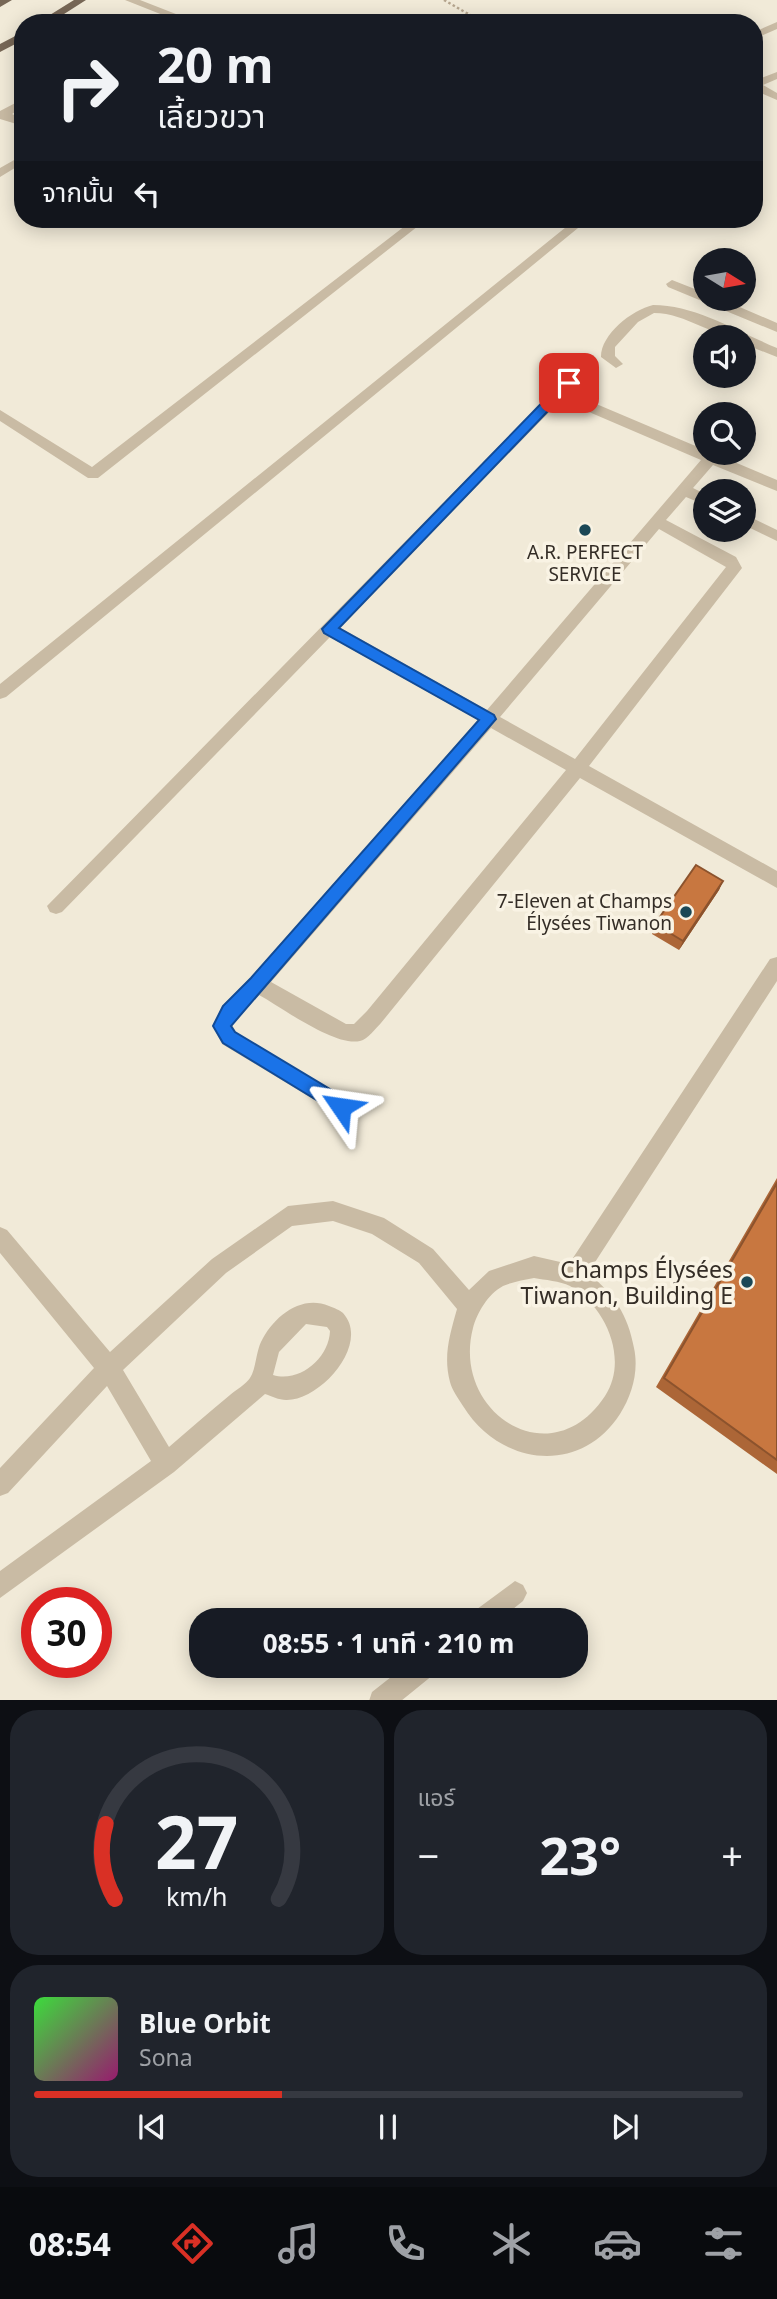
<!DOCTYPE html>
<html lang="th">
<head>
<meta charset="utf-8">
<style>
	:root { --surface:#171b24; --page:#20242c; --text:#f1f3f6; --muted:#9ea1a6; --line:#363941; --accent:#d93025 }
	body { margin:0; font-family:"Noto Sans","Noto Sans Thai",sans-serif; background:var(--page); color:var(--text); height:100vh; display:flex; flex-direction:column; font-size:26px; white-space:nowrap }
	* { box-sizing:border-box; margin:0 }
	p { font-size:23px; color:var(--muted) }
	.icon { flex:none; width:38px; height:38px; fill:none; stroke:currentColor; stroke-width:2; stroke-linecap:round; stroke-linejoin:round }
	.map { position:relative; height:1700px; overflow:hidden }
	.panel { display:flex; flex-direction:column; gap:10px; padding:10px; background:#0d0f14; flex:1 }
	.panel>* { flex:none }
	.hud { position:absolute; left:14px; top:14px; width:749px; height:214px; border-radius:28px; box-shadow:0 4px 18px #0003; background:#171b24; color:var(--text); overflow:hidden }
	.needle { width:46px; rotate:101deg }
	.buttons { position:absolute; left:693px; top:248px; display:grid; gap:14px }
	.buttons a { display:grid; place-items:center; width:63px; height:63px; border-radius:50%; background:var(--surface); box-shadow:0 4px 18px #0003; font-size:35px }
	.speed { position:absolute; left:21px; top:1587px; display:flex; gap:14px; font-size:35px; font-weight:700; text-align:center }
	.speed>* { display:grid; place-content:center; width:91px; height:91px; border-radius:50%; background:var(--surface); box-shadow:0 4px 18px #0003; line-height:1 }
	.speed .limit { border:10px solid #d22; background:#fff; color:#111 }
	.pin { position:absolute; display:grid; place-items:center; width:60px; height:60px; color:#fff; margin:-30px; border-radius:14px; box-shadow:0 4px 10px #0006 }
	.me { position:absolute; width:77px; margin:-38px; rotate:302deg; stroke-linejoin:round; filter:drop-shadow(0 0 5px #0008) }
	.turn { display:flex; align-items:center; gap:24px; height:147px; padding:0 28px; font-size:32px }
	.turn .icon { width:91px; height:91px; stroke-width:2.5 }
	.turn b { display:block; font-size:49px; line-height:60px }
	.then { display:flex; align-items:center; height:66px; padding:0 28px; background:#0003; gap:14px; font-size:26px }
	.big { font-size:52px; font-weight:700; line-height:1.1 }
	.panel .widget { flex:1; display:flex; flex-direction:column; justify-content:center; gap:10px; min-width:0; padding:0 24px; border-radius:28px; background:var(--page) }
	.panel .dial { align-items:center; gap:0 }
	.dial svg { height:182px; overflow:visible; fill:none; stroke:var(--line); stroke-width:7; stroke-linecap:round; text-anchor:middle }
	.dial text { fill:var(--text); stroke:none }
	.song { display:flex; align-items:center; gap:21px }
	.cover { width:84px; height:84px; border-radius:10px; background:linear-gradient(135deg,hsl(120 70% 55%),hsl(320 70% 35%)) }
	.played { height:7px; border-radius:4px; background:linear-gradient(90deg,var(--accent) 35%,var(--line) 35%) }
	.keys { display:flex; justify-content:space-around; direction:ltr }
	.heat { display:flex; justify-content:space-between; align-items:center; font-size:38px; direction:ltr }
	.panel .tiles { flex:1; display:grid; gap:10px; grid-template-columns:1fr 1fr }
	.widget:last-child { grid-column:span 2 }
	.trip { position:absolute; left:189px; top:1608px; width:399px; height:70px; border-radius:28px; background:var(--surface); box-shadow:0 4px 18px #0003; font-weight:700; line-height:70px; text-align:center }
	.tab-bar { display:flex; height:112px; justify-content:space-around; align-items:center; background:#090b0e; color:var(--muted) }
	.tab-bar .icon { width:49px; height:49px }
	.tab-bar .current { color:var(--accent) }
	.tab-bar b { font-size:32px; color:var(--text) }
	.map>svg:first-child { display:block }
</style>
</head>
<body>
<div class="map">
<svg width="777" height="1701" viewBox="0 0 777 1701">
	<rect width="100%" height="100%" fill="#f1ead8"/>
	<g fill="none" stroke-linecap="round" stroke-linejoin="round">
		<path stroke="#b5a58e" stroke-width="2.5" stroke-dasharray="2.5 2.5" stroke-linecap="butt" d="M444,0L484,23"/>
		<path fill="#c9bba4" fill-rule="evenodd" d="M125,0H140L199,23H183Z
			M777,22V29L754,39V32Z
			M777,72V79L763,85L777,93V100L754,90V81Z
			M23,99V107L12,114L23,119V126L0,119V111Z
			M23,155V163L0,177V168Z
			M414,219H427L98,478H88L0,421V410L92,467Z
			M576,219H589L6,697L0,699V684Z
			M672,280L705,293V299H721L777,323V332L668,287L666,284Z
			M653,305C696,305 738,332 777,348V357L744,344V338C712,338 687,313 654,313L638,322L615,347V356L623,364L616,368L601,357C601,334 632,310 653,305Z
			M569,379L576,383L568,392L705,450V453H713L777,480V491L713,465L693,488L705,494V505L686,497L666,520L736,557L742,568L589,766L777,871V888L580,778L381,1023C375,1029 368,1039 360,1041C335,1047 281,1007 259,995L232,1025L236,1032L348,1100L351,1107L348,1114L341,1116L222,1044L213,1026L222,1006L250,978L478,720L330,637L62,912L56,914L50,912L47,906L564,380ZM561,400L701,460L487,710L339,627ZM659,529L726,567L575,759L500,717ZM491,728L566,770L367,1011L354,1024H346L271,982Z
			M744,514L777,530V541L744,525Z
			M777,957V981L588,1273C614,1294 628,1315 634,1348C639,1371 632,1395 620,1414C580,1476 500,1466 463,1406C458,1398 452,1390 450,1382C443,1356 450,1334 457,1309L419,1263L372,1234L333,1221L292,1226L226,1273L123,1370L169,1447C189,1430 209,1412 230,1395C236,1390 246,1384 250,1378C256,1369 256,1352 261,1342C273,1317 301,1294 329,1306C334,1308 340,1310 343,1313C371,1344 320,1401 286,1400C279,1400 271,1396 265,1394L174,1472L0,1598V1571L151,1461L107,1386L8,1493L0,1496V1468L94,1368L0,1253V1227L7,1230L110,1352L212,1259L288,1206L333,1201L384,1218L433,1249L469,1290L489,1271L534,1256L569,1264L770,959ZM534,1278C545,1280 560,1281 570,1286C606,1306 629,1360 605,1396C551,1478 451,1412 473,1328C477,1313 488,1294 503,1286C512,1282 524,1280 534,1278ZM306,1324L327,1327L330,1331C329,1358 300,1383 273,1375L279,1352Z
			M515,1581L523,1585L527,1593L523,1601L499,1620H469L473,1612Z
			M405,1666H436L433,1675L401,1701H369L372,1692Z"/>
		<path fill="#776756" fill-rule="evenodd" d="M0,0H12L0,7Z
			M74,0H86L50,23H37Z
			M23,32V40L0,52V44Z"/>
	</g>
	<path fill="#ac6637" d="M723,881L719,890L679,950L652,934L655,924Z
		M777,1178V1474L656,1387Z"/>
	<path fill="#8c532d" d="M723,881L719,890L679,950L683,941Z"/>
	<path fill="#c87740" stroke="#8c532d" stroke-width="2" d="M696,865L723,881L683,941L655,924Z
		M777,1183V1460L664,1378Z"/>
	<path fill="#1a73e8" stroke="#114b97" stroke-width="2" d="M569,379L575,383L573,385L339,628L494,715L496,719L231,1026L235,1032L348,1100L350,1107L348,1113L341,1115L223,1043L213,1026L223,1006L251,978L479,720L324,633L322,629L564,380Z"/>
	<g fill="#1b4856" stroke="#f9f3e4" stroke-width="2.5">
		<circle cx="585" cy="530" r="7"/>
		<circle cx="686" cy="912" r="7"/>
		<circle cx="747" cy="1282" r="7"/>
	</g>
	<g text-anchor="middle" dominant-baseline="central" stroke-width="7" stroke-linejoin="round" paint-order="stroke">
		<g font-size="19" fill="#342d26" stroke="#f9f3e4">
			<text x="585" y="552">A.R. PERFECT<tspan x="585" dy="22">SERVICE</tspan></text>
			<text x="672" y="901" text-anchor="end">7-Eleven at Champs<tspan x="672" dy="22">Élysées Tiwanon</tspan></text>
		</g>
		<g font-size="23" fill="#342d26" stroke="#f9f3e4" text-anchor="end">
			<text x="733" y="1269">Champs Élysées<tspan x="733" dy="26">Tiwanon, Building E</tspan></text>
		</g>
	</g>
</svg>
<div class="buttons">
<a><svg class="needle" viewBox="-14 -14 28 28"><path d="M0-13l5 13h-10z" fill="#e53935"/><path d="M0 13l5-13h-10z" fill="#9ea1a6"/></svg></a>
<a><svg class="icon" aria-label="sound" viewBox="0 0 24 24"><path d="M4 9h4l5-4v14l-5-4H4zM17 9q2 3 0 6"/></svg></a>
<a><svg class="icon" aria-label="search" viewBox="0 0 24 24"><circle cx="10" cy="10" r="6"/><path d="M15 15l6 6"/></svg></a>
<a><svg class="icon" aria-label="layers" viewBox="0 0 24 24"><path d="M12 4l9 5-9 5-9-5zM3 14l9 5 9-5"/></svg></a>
</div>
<div class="speed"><div class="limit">30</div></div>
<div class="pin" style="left:569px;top:383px;background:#d93025"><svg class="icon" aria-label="arrive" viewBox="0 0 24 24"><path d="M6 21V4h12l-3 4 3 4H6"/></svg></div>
<svg class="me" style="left:341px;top:1107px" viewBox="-20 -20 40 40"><path d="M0-17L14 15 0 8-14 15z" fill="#1a73e8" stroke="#fff" stroke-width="4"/></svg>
<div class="trip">08:55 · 1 นาที · 210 m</div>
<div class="hud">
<div class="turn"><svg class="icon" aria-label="right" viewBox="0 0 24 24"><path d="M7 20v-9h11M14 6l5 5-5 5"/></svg><div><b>20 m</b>เลี้ยวขวา</div></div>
<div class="then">จากนั้น<svg class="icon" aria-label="left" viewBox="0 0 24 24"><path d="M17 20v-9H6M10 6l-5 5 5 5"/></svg></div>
</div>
</div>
<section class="panel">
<div class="tiles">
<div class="widget dial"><svg viewBox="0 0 100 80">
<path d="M14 69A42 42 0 1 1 86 69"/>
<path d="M14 69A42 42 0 0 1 10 36" stroke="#d93025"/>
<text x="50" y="56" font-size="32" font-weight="700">27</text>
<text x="50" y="72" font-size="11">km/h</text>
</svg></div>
<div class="widget"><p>แอร์</p>
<div class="heat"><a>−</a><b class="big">23°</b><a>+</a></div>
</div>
<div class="widget">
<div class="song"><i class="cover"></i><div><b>Blue Orbit</b><p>Sona</p></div></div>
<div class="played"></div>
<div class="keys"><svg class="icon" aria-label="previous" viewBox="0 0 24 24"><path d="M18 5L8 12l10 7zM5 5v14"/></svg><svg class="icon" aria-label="pause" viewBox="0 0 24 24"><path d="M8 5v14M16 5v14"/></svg><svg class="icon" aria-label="next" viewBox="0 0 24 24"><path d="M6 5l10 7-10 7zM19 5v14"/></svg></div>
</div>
</div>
</section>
<nav class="tab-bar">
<b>08:54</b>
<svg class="icon current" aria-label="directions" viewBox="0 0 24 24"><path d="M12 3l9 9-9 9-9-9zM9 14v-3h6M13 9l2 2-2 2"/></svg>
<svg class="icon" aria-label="music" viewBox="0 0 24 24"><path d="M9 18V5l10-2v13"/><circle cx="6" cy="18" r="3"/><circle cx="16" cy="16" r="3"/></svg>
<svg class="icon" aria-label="phone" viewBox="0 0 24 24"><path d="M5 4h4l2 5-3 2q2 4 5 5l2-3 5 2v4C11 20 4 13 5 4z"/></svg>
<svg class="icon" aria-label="climate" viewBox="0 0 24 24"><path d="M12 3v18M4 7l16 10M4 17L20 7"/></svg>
<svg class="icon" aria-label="car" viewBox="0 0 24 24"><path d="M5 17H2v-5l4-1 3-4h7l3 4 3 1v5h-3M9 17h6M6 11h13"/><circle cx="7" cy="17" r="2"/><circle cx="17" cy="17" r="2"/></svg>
<svg class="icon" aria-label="filters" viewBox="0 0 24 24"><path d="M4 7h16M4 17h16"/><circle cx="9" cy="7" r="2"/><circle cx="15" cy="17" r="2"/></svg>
</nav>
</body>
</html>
